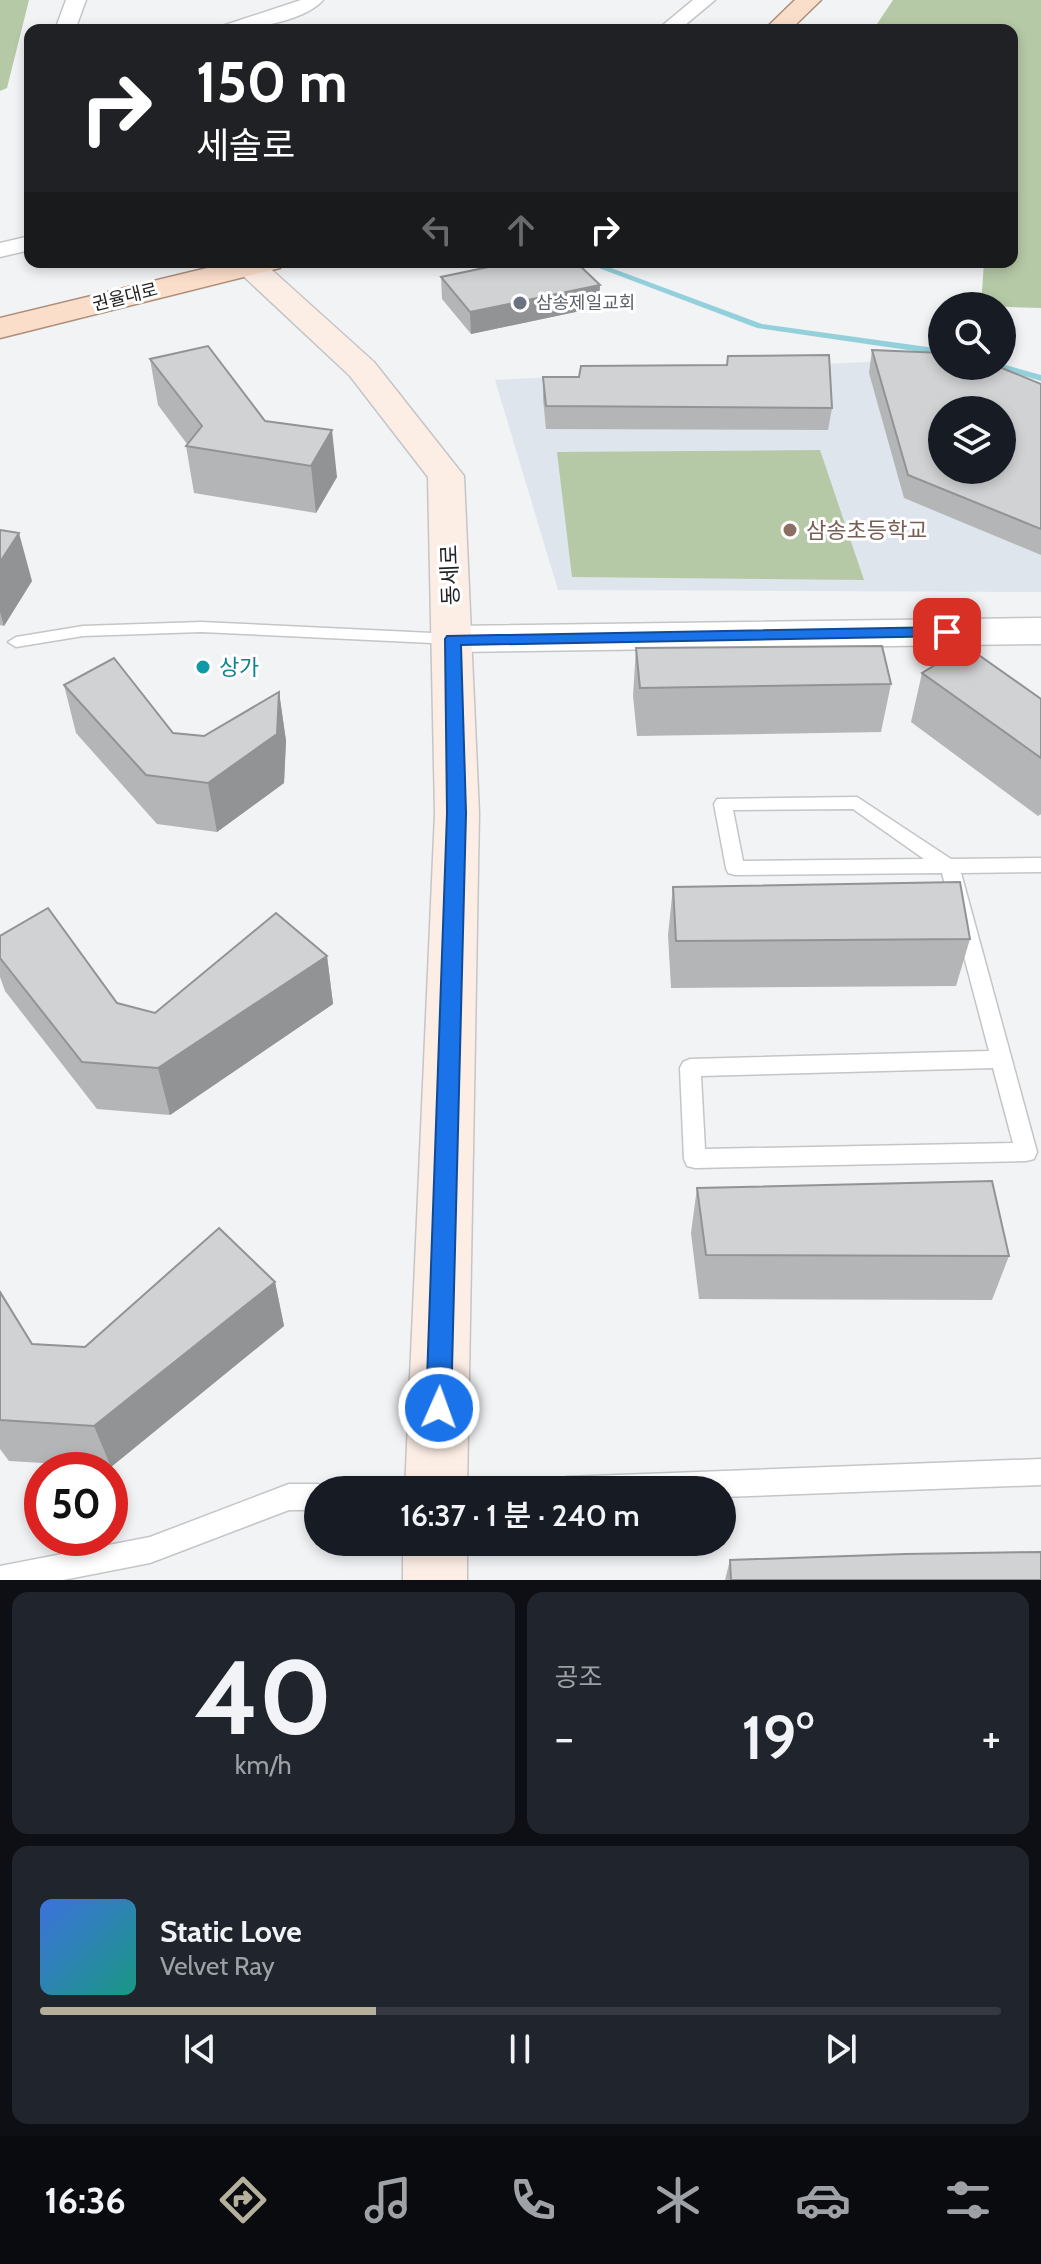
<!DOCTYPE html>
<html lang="ko">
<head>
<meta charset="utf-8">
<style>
	:root { --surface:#171b24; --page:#20242c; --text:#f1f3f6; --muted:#9ea1a6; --line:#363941; --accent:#b4b09b }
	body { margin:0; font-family:Cabin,"Noto Sans KR",sans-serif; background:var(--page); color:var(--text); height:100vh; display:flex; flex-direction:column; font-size:30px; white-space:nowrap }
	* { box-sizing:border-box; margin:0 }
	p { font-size:26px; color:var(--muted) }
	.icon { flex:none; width:44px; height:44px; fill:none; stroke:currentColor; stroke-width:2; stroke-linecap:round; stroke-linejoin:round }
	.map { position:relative; height:1580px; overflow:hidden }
	.sheet { display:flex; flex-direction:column; gap:12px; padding:12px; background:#0d0f14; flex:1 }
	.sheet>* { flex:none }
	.banner { position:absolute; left:24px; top:24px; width:994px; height:244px; border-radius:16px; box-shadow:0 4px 12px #0003; background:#202124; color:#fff; overflow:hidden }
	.buttons { position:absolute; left:928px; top:292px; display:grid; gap:16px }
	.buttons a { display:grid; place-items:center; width:88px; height:88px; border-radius:50%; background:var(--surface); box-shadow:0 4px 12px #0003; font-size:40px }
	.speed { position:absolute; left:24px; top:1452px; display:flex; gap:16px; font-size:40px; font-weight:700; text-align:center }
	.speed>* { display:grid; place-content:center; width:104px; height:104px; border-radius:50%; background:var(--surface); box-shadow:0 4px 12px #0003; line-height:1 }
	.speed .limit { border:12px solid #d22; background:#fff; color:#111 }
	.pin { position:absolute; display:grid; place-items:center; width:68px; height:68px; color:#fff; margin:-34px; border-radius:16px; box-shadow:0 4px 12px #0006 }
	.me { position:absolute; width:88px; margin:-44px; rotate:2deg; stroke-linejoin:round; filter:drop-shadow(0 0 6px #0008) }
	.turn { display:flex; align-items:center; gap:28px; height:168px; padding:0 40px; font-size:36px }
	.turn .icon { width:104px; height:104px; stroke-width:2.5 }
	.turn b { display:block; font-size:56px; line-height:68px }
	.lanes { display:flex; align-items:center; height:76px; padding:0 40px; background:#0003; justify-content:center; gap:40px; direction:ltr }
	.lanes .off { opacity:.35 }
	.big { font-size:60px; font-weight:600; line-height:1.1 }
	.sheet .tile { flex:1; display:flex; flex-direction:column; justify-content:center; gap:12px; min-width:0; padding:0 28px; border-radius:16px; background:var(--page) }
	.sheet .dial { align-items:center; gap:0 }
	.dial b { font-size:104px; line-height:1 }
	.song { display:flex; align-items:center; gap:24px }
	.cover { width:96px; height:96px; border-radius:12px; background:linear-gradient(135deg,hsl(220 70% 55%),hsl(170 70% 35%)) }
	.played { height:8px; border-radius:4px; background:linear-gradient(90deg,var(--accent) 35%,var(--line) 35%) }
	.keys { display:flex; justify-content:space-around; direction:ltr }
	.heat { display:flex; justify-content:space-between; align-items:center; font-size:44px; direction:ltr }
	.sheet .tiles { flex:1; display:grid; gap:12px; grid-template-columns:1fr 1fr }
	.tile:last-child { grid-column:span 2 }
	.trip { position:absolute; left:304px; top:1476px; width:432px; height:80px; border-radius:40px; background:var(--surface); box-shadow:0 4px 12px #0003; font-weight:600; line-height:80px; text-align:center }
	.dock { display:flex; height:128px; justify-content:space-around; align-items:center; background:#090b0e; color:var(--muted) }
	.dock .icon { width:56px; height:56px }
	.dock .on { color:var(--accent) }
	.dock b { font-size:36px; color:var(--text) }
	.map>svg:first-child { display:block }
</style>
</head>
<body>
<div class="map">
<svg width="1041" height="1580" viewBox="0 0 1041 1580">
	<rect width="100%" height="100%" fill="#f1f3f5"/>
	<path fill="#dfe5ed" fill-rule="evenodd" d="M908,360L1041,386V592L558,590L495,380ZM942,410H1002V470H942Z"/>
	<path fill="#b5c9a6" d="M0,0H29L7,88L0,91Z
		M893,0H1041V308L981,306L984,262H1012V30H873Z
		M820,450L864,580L572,577L557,452Z"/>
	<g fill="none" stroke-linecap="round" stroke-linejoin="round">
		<path fill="#94d0db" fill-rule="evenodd" d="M583,262H595L762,324L942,349V355L757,328Z
			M1002,364L1041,375V381L998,368L997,366H1002Z"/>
		<defs>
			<path id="service" d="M201,622L453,634L461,639L453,644L201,632L83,636L16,647L8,642L16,637L83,626Z
				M857,797L951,859L1041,858V872L961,873L1037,1152L1034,1159L1026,1161L695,1168L687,1166L684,1159L680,1068L683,1062L690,1059L989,1051L942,873L735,875L728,873L726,868L714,804L717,799ZM853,809L924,859L743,861L733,810ZM993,1068L1013,1143L705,1149L701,1076Z
				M1041,1459V1485L722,1497V1490H553L557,1481L566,1477Z
				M289,1484H318L328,1490H318V1510H289L150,1563L63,1580H0V1566L150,1537Z"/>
			<path id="minor" d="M66,0H86L75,30H55Z
				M301,0H323C304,22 247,30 219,30L222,26Z
				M693,0H715L679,30H657Z
				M30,236V250L0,257V243Z"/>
			<path id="tertiary" d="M1041,618V644L453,652L439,648L433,639L439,630L453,626Z"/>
			<path id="secondary" d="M239,262H263L374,362L464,476L479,813L467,1490H405L435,813L428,477L350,376L240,273L236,267Z
				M403,1542H467V1580H403Z"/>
			<path id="primary" d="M795,0H821L790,30H764Z
				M232,262H284L280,268L0,338V318Z"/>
		</defs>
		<use href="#service" stroke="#c4c5c7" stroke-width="3"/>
		<use href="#minor" stroke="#c4c5c7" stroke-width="3"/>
		<use href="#tertiary" stroke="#c4c5c7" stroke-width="3"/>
		<use href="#secondary" stroke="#c4c5c7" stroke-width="3"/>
		<use href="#primary" stroke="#ad8e79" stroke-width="3"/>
		<use href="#service" fill="#fff" fill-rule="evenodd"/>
		<use href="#minor" fill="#fff" fill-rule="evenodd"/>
		<use href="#tertiary" fill="#fff" fill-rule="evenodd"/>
		<use href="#secondary" fill="#fdeee5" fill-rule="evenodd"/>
		<use href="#primary" fill="#fbdeca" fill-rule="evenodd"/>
	</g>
	<path fill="#b4b5b6" d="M441,277L599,307L471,334L442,299Z
		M872,350L1041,384V555L904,498L869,373Z
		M150,359L265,421L337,477L316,513L194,493L186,446L187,444L158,405Z
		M543,377L832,408L828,430L546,429L543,399Z
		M0,530L32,581L4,626L0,625Z
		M636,648L891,684L881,732L637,736L633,696Z
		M922,673L1041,699V814L1038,816L911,722Z
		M64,685L173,733L204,736L279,692L286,741L284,783L217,832L157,824L76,733Z
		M673,887L970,939L956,986L671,988L668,935Z
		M0,936L117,1003L155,1013L327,956L333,1004L170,1115L97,1109L5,991L0,977Z
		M697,1188L1009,1256L992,1300L699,1299L691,1233Z
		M275,1282L284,1326L111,1467L9,1461L0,1449V1292L32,1344L85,1347Z
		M730,1560L1041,1580H725Z"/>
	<path fill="#929394" d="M600,285L599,307L471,334L470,312Z
		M332,430L337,477L316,513L311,466Z
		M19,533L32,581L4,626L0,612V562Z
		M279,692L286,741L284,783L217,832L208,783Z
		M327,956L333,1004L170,1115L158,1068Z
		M275,1282L284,1326L111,1467L94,1426Z"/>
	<path fill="#d1d2d4" stroke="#929394" stroke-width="2" fill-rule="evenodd" d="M512,262H576L600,285L470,312L441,277Z
		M208,346L265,421L332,430L311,466L186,446L202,426L150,359Z
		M872,350L942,353V366H997L1041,384V529L908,475ZM942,410H1002V470H942Z
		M829,355L832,408L546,406L543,377H579L581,366L727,365L728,356Z
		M0,530L19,533L0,562Z
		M882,646L891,684L640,688L636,648Z
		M966,646L1041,699V758L922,673Z
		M114,658L173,733L204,736L279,692L277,734L208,783L146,775L64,685Z
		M960,882L970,939L676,941L673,887Z
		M48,908L117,1003L155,1013L276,913L327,956L158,1068L82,1062L0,958V936Z
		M992,1181L1009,1256L706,1255L697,1188Z
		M219,1228L275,1282L94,1426L0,1420V1292L32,1344L85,1347Z
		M1041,1552V1580H731L730,1560L905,1554Z"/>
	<path fill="#1a73e8" stroke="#114b97" stroke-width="2" d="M947,627L955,632L952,636L461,645L466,813L451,1408L447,1416L439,1420L430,1416L426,1408L447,813L445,639L447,636Z"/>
	<circle fill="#6b7280" stroke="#fff" stroke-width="3" cx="520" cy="303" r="8"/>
	<circle fill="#8d6e63" stroke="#fff" stroke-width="3" cx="790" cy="530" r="8"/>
	<circle fill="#0f9aa8" stroke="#fff" stroke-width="3" cx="203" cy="667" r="8"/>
	<g text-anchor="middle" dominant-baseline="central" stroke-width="6" stroke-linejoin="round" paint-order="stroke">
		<g font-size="18" fill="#222324" stroke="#fff">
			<text transform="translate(125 297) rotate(-14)">권율대로</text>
		</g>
		<g font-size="18" fill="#5b616d" stroke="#fff" text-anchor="start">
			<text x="536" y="303">삼송제일교회</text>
		</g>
		<g font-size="22" fill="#785e54" stroke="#fff" text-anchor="start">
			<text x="806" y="530">삼송초등학교</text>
		</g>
		<g font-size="22" fill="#222324" stroke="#fff">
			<text transform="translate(450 575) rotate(-92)">동세로</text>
		</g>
		<g font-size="22" fill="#0d838f" stroke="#fff" text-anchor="start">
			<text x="219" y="667">상가</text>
		</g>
	</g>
</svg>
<div class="buttons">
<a><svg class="icon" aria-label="search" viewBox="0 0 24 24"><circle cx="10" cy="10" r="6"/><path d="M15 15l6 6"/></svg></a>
<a><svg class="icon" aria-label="layers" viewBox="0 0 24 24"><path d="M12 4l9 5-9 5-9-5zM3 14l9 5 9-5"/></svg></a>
</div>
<div class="speed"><div class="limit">50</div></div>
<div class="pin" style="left:947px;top:632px;background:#d93025"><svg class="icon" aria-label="arrive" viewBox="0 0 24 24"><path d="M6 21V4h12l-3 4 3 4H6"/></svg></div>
<svg class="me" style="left:439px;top:1408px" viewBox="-20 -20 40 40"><circle r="17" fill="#1a73e8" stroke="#fff" stroke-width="3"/><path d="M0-11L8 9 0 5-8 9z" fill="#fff"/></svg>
<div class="trip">16:37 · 1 분 · 240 m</div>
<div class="banner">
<div class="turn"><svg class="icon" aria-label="right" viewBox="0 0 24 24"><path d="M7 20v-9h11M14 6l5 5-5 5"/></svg><div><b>150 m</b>세솔로</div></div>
<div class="lanes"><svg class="icon off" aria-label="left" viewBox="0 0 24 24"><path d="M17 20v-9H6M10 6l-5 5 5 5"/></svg><svg class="icon off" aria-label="ahead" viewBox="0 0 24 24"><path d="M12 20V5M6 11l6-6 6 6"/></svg><svg class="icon" aria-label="right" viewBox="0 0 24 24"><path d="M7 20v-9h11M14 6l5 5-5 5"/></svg></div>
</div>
</div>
<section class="sheet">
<div class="tiles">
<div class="tile dial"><b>40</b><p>km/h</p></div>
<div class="tile"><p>공조</p>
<div class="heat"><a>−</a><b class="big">19°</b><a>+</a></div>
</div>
<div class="tile">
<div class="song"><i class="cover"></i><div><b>Static Love</b><p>Velvet Ray</p></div></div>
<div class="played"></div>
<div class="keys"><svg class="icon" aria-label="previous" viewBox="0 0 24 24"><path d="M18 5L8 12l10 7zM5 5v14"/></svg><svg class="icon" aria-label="pause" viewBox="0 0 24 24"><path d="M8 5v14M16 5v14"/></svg><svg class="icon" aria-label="next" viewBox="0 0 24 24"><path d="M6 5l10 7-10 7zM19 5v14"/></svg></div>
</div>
</div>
</section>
<nav class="dock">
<b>16:36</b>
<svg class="icon on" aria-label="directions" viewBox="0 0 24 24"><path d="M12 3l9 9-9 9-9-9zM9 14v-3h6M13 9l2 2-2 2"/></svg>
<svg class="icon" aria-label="music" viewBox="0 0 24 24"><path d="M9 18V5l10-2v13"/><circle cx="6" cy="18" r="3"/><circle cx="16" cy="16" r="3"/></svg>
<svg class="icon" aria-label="phone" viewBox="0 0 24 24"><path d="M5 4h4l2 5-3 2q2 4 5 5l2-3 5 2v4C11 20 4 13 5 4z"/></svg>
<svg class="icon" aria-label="climate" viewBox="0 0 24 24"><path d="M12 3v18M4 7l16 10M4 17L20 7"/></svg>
<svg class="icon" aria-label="car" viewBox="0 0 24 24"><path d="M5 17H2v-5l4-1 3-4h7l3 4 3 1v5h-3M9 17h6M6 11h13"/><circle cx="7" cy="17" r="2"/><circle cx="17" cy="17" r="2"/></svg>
<svg class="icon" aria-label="filters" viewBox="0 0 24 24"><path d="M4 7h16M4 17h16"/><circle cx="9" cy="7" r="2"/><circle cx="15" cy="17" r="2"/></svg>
</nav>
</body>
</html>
